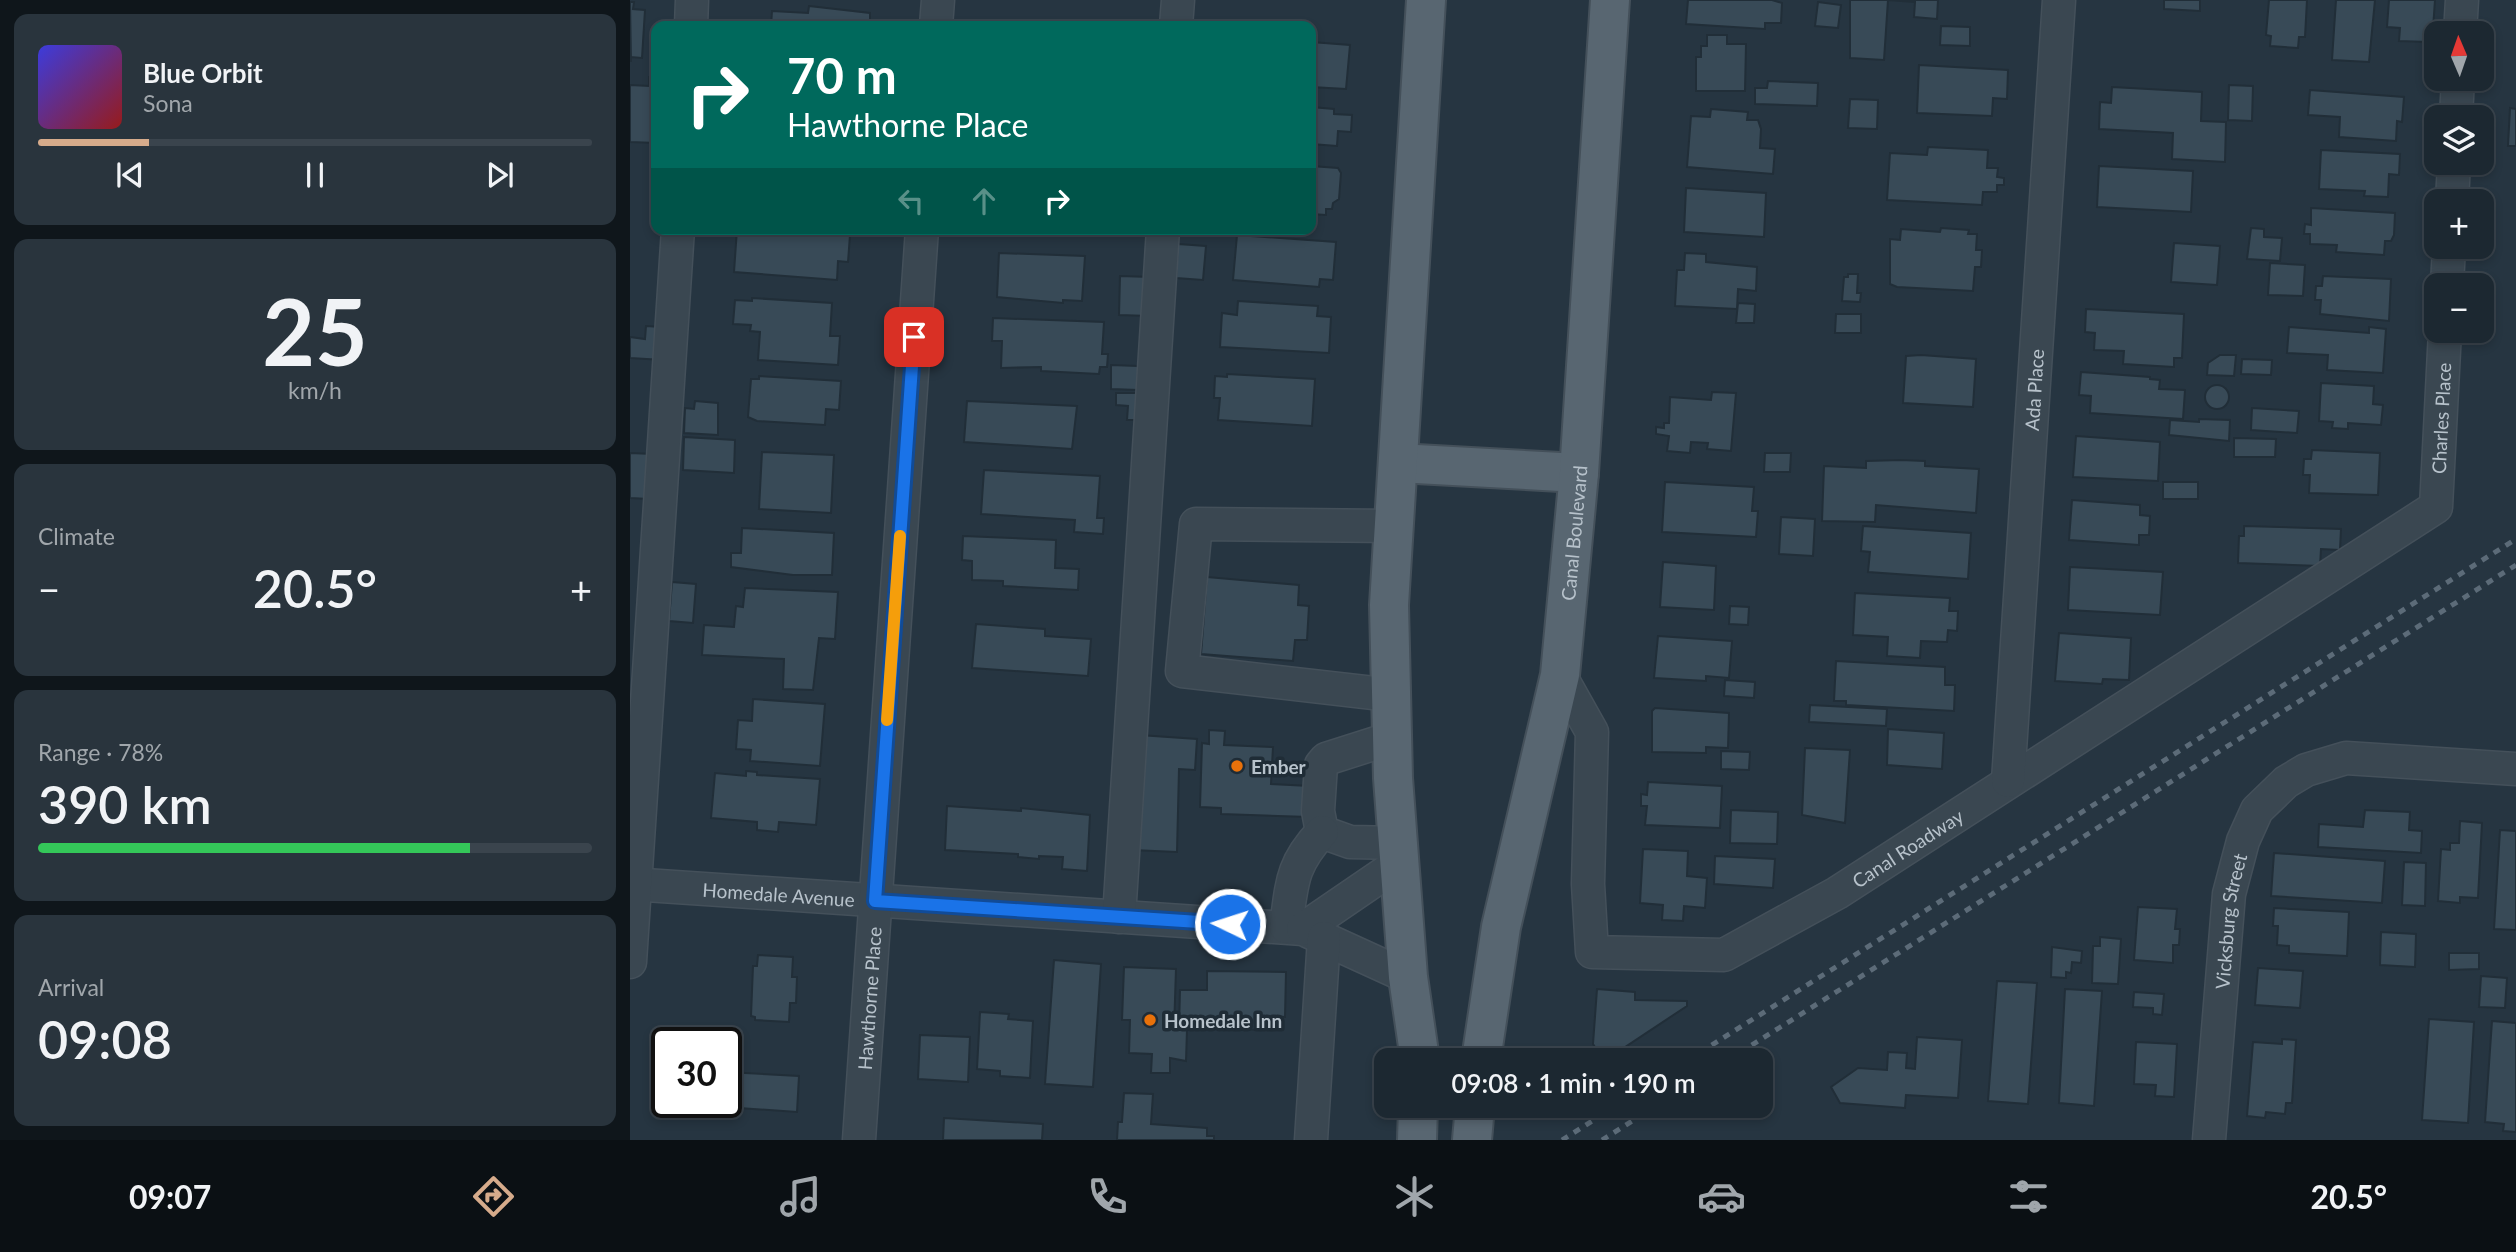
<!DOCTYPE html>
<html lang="en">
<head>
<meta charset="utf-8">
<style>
	:root { --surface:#1c2831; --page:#29343d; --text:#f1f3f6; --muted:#a0a6ab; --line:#3a444d; --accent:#d6ab8b }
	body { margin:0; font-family:Lato,sans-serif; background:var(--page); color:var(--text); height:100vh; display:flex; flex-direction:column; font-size:26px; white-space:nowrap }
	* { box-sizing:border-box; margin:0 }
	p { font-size:23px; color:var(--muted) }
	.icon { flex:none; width:38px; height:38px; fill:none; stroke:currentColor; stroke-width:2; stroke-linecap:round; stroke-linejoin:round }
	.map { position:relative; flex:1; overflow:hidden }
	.side { display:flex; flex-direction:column; gap:14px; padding:14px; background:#0f161b; width:630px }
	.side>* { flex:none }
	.top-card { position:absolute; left:21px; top:21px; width:665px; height:214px; border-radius:14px; box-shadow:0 4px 10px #0003,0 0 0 2px var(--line); background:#00695c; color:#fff; overflow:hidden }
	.needle { width:46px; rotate:358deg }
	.controls { position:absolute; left:1794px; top:21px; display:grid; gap:14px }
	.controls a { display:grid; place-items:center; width:70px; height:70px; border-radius:14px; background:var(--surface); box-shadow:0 4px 10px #0003,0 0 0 2px var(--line); font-size:35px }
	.speed { position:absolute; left:21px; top:1027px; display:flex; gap:14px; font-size:35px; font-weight:700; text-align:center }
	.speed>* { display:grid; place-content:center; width:91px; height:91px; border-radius:50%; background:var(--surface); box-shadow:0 4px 10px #0003,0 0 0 2px var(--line); line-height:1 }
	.speed .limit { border:4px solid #111; border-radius:10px; background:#fff; color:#111 }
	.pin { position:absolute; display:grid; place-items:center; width:60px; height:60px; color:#fff; margin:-30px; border-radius:14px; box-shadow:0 4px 10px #0006 }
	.me { position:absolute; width:77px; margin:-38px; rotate:274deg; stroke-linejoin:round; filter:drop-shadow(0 0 5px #0008) }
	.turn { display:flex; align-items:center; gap:24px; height:147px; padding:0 21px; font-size:32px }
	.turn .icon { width:91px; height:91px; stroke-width:2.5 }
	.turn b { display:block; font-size:49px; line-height:60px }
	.lanes { display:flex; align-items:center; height:66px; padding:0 21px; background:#0003; justify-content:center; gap:35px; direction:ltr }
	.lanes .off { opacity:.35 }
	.big { font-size:52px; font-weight:600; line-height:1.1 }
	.side .widget { flex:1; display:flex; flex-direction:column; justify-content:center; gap:10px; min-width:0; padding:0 24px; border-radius:14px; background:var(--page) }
	.side .dial { align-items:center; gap:0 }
	.dial b { font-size:91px; line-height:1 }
	.song { display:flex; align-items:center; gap:21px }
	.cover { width:84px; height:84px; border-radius:10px; background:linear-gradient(135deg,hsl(240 70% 55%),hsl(0 70% 35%)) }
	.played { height:7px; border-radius:4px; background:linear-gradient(90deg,var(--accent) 20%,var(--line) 20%) }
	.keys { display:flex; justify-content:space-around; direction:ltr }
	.heat { display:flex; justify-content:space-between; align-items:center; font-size:38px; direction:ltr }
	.charge { height:10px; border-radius:5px; background:linear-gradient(90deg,#34c759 78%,var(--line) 0) }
	.trip { position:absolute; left:744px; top:1048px; width:399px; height:70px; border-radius:14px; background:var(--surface); box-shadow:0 4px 10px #0003,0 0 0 2px var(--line); font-weight:600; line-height:70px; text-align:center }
	.tabs { display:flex; height:112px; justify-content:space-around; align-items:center; background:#0b1014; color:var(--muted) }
	.tabs .icon { width:49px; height:49px }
	.tabs .active { color:var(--accent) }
	.tabs b { font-size:32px; color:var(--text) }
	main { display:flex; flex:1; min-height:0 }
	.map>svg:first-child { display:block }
</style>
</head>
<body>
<main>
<section class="side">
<div class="widget">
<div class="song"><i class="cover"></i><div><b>Blue Orbit</b><p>Sona</p></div></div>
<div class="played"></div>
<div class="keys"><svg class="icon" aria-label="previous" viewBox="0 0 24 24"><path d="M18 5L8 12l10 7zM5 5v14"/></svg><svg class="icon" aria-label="pause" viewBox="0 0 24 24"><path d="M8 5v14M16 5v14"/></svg><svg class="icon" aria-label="next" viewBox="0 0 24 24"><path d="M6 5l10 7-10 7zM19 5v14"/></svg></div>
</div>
<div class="widget dial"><b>25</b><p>km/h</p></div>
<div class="widget"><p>Climate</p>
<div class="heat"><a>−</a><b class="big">20.5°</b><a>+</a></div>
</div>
<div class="widget"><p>Range · 78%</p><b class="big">390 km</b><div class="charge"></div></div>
<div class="widget"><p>Arrival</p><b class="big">09:08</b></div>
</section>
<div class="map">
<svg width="1886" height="1140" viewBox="0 0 1886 1140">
	<rect width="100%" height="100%" fill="#263541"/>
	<path fill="#384a57" stroke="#212e38" stroke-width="2" d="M1058,0H1142L1152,3L1151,23H1135V29L1056,24Z
		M1220,0H1308L1307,19L1284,17L1285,2L1258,0L1254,60L1220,58Z
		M1534,0H1570V11L1534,9Z
		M1639,0H1677L1675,37H1669L1668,48L1640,46L1641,36L1636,35Z
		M1706,0H1745L1739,62L1702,60Z
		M1759,0H1805L1803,29H1798V42L1769,41L1770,28L1757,27Z
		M0,2H4L3,9L15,10L12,58L1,57V62Z
		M1188,2L1211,5L1208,28L1185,26Z
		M179,6L240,13V26H141L142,11L178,13Z
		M1311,26L1340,27V46L1310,45Z
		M1077,35H1097V44H1116L1115,91H1066V57H1071V46H1077Z
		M681,42L720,45L716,89L681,87Z
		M1289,65L1378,70L1377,99L1363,98L1362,116L1287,113Z
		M19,77H26V143L0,142V85L19,86Z
		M1138,81L1188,83L1187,106L1125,104V88H1137Z
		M1599,85L1623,86L1622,121L1598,120Z
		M1482,87L1572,92L1571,121L1596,122L1595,162L1542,159L1543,133L1469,129L1470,102L1481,103Z
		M1680,90L1774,97L1772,122L1767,121L1766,141L1709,137L1710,117L1678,115Z
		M1220,99L1248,100L1247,129L1218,128Z
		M681,107L704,109V114L722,115L721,132L708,131L707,146L681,144Z
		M1880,108L1886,109V146H1878Z
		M1081,109L1118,112L1117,120H1128L1131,129L1130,148L1145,149L1143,174L1057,167L1061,116L1080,117Z
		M1298,147L1358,150L1357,168H1368L1367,177L1374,178V185H1367V192H1353L1352,205L1257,200L1260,153L1297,155Z
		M1691,150L1770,154L1769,175L1759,174L1758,197L1734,196L1735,191L1689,189Z
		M681,166L708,168L711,173L709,199L703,203L702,209H696V215L681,214Z
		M1469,166L1563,171L1561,212L1467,207Z
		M1056,188L1136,193L1134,237L1054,232Z
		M1681,208L1765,213L1764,235L1761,241H1755L1754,255L1706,252L1707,245L1680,244V234H1674L1675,224L1681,225Z
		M1311,228L1339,230L1338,234H1347L1346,250H1352L1351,267H1345L1343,291L1267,287L1260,284V239L1270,240L1271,229L1310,232Z
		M1621,228L1634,229V237L1652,238L1650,261L1617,259Z
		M107,229L220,235L218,262L208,261L207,280L104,272Z
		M607,235L706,242L703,280L690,279L689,287L603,280Z
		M1544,243L1590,246L1587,285L1541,282Z
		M548,244L576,246L573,280L546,278Z
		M369,253L455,256L452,301L433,300V303L367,297Z
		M1055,253L1076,254V262L1127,267L1126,291L1108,289L1107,309L1045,306L1047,270H1054Z
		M1640,263L1675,265L1673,296L1638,295Z
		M1218,274H1228L1227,293H1231L1230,302L1212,301L1214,277H1218Z
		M490,276L521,277L519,316L489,315Z
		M1693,276L1761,279L1759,321L1690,314L1691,300H1685L1686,286H1692Z
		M122,298L202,303L200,336H210L208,365L128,360L130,332L120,331L121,325L103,324L105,300L122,301Z
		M608,301L688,306L687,316L701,317L699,353L590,347L592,313L607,315Z
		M1108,303L1125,304L1124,323H1106Z
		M1456,309L1554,314L1552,358H1544V367L1493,364L1494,351L1464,350L1465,333L1455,332Z
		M1206,314H1231V333H1205Z
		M363,318L474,322L472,354H478L477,367H470L469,374L411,371V367L371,368L372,341H362Z
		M16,326L31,327L33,360L0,358V337L15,339Z
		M1659,327L1739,333V327L1756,329L1753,373L1697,370L1698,355L1657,353Z
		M1291,355L1346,359L1343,407L1273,403L1276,356Z
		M1590,355H1606L1604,376L1577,375L1578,363Z
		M1612,359L1642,360L1641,375L1611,374Z
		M481,365L508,366V390L481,389Z
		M1451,372L1520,377V379L1530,380L1529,389L1555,390L1553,419L1460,413L1461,396L1449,395Z
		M597,374L685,379L682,426L588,420L590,398H584L585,376L597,377Z
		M129,376L211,381L209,410L196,409L195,425L127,421L118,417L121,379H129Z
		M1691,383L1744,386L1743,404L1753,405L1751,425L1718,423V429L1702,428L1703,422L1689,421Z
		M1575 397a12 12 0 1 1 24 0a12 12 0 1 1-24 0Z
		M1082,392L1106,393L1101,451L1077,449L1078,443L1061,442L1060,453L1037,451L1039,436L1026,434V427L1034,428V423H1039L1040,397L1081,400Z
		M486,393H513L512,420H497L498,406L486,405Z
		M65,401L88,403V435L54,433L55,408L64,409Z
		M337,401L447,406L442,449L334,442Z
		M1622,408L1669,411L1667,433L1621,430Z
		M1569,419L1600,420L1599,441L1539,435L1540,420L1569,422Z
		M1446,436L1530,442L1528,481L1443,477Z
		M54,437L105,440L104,473L53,470Z
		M1604,438L1646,439L1645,457H1604Z
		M1682,450L1750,453L1748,495L1679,493L1680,475H1673L1674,459H1681Z
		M132,452L204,455L201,513L129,509Z
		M0,453L23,454L19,499L0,498Z
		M1135,453H1161L1160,472H1134Z
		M1271,460L1295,461V466L1349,469L1346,513L1246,505L1245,522L1192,521L1194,466L1236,468V461Z
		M354,470L470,476L467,518H474L473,534L444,532L445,520L351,514Z
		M1035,482L1124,487L1122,511H1128L1126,537L1032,532Z
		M1533,482H1568V499H1533Z
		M1442,500L1510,505V515L1520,516L1519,535H1509V545L1439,540Z
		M1151,517L1185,519L1183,556L1149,554Z
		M1233,526L1341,533L1338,579L1238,572L1240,552L1231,551Z
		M1614,526L1711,529L1710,550L1691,549L1690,566L1608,563L1609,536H1614Z
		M112,528L204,533L202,575H163L101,567V553H111Z
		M333,536L426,540L425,568L449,569L448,590L373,586V581L342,580V561L332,560Z
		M1033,562L1086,566L1084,610L1030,607Z
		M1440,567L1533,572L1530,615L1438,610Z
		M577,577L669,585L668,605L679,606L677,640H665L663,661L571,654Z
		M42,582L66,584L63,623L39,621Z
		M115,588L208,592L205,639L189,638L183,690L153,689L154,659L72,655L74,625L104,627L106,606L113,607Z
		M1225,593L1320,598L1319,611H1328L1327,631L1318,630L1317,642L1291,641L1290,658L1257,656L1258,637L1223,635Z
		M1100,606L1119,607L1118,625L1099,624Z
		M346,624L415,629V636L461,639L458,676L342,668Z
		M1429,633L1501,638L1499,680L1473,679L1472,684L1425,681Z
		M1028,636L1102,641L1099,678L1076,676V681L1024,678Z
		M1206,661L1315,667V685H1325L1324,711L1216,705V701H1204Z
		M1095,680L1125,682L1124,698L1094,696Z
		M123,699L195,704L190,766L120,761L121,750L106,749L108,720L122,721Z
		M1180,705L1257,709L1256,726L1179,722Z
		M1025,708L1099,713L1098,748L1076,747V753L1022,752V711Z
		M1258,729L1314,733L1312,769L1257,765Z
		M579,730L595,731L594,745L643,747L641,784L680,786L679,817L591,814V808L570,807L572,743L579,744Z
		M509,735L567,739L565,770L549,769L547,852L502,850Z
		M1175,748L1220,750L1215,823L1172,815Z
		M1091,751L1120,752L1119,770L1091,769Z
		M116,771L127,772V775L190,779L186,825L149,822L148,832L127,830V822L81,818L85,773L116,776Z
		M1018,782L1092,786L1090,828L1015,825L1017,806H1011V794L1017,795Z
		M317,806L391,811V808L460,815L457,871L432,869L433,857L409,856V859L388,857V854L315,850Z
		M1101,810L1148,812L1147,844L1100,843Z
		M1735,810L1780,812L1779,830L1792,831L1791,853L1688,847L1689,824L1733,827Z
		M1830,821L1852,823L1848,898L1830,897V903L1808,901L1811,849L1820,850V843H1829Z
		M1870,830L1886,831V930L1864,929Z
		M1013,849L1058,851L1057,876L1077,878L1075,908L1054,906L1053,921L1032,920L1033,905L1010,903Z
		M1644,853L1755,861L1752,903L1641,896Z
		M1085,856L1145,859L1143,888L1084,884Z
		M1774,862L1796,863L1795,906L1772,905Z
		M1508,907L1547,909L1545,929H1550L1549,945H1543V963L1504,960Z
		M1644,908L1719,912L1717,956L1659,953V946L1647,945L1648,926H1643Z
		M1751,932L1786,934L1785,967L1750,965Z
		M1470,937L1491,939L1488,984L1462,983L1463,946H1470Z
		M1422,947L1452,951L1451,963L1442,962L1441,973L1436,972V978L1421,977Z
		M1819,953H1849V969L1819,970Z
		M128,955L163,957L162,977H167L166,1003H160L159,1022L125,1020V1017L121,1016L123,966H127Z
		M424,960L471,964L463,1087L415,1084Z
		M494,967L546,969L544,1030H557L556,1061L540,1058V1073H521L522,1054L499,1053L500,1020H492Z
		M1628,968L1673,971L1670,1008L1625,1005Z
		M577,971L656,972L655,1017L646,1016V1030L549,1028L550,990H577Z
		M1851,976L1877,978L1875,1008L1849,1007Z
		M1367,981L1407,983L1398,1104L1358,1101Z
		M967,989L1005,992V1000L1057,1001V1006L980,1057L978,1054L972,1058L963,1044Z
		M1435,989L1472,991L1464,1106L1429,1103Z
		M1504,992L1534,994L1532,1015L1523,1014V1008L1503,1007Z
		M350,1012L379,1014L378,1019L403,1021L400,1078L370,1076V1071L347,1069Z
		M1799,1019L1844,1022L1838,1123L1792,1120Z
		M1862,1021L1886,1023V1132L1873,1131L1874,1124L1855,1122Z
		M290,1035L340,1037L338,1082L288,1079Z
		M1287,1037L1332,1040L1328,1098L1276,1095L1275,1108L1210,1103L1201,1087L1228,1068L1257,1070L1258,1052L1277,1053L1276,1068L1285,1069Z
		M1652,1039L1666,1040L1662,1103H1656L1655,1114L1636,1112L1635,1118L1617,1116L1623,1042L1652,1044Z
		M1506,1042L1547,1044L1544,1097L1525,1096L1526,1085L1504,1084Z
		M96,1072L169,1076L167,1112L80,1106V1102H96Z
		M494,1093L523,1094L521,1124L577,1128V1136H584V1140H487L488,1122H492Z
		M314,1118L413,1124L412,1140H313Z"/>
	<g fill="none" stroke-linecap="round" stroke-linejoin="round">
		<defs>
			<g id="minor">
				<path d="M61,26L62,0"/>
				<path d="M306,26L308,0"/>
				<path d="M546,26L548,0"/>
				<path d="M1830,33L1832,0"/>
				<path d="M1826,117L1828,79"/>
				<path d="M1822,201L1824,163"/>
				<path d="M1817,285L1819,247"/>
				<path id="s1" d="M930,675L962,732L958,884L962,952L1094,955L1207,893L1806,507L1815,331"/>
				<path d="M761,695L552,671L566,524L764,526"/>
				<path d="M762,738L696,759L691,765L688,811L692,832L720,842L770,843"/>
				<path id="s2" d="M1378,781L1429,0"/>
				<path id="s3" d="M0,884L673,929L778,977"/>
				<path d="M489,917L533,229"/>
				<path d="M656,927C662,883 661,865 692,832"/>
				<path d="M673,929L771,862"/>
				<path d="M0,962L48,229"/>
				<path id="s4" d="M229,1140L292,229"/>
				<path d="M681,1140L694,938"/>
				<path id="s5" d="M1579,1140L1599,894L1613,841L1627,810L1656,782L1676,770L1716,758L1886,769"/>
			</g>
			<g id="major">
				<path d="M768,463L949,473"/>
				<path d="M790,1060L778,977L763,778L759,605L796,0"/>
				<path id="s6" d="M851,1060L871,927L930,675L949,473L980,0"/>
				<path d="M787,1140L788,1106"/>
				<path d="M842,1140L845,1106"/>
			</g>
		</defs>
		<use href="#minor" stroke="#44505a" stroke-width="35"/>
		<use href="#major" stroke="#44505a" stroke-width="42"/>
		<use href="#minor" stroke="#3a4751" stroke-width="32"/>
		<use href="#major" stroke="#586671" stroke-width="38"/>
		<path stroke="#5c6b78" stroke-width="5" stroke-dasharray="7 7" stroke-linecap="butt" d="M1058,1060L1886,539
			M1098,1060L1886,565
			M932,1140L986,1106
			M972,1140L1026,1106"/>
	</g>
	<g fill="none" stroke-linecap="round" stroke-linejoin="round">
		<defs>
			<path id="route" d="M284,337L245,901L600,924"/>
		</defs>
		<use href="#route" stroke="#114b97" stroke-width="18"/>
		<use href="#route" stroke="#1a73e8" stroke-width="12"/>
		<path stroke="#f59e0b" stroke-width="12" d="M257,720L270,536"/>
	</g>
	<g fill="#e8710a" stroke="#1f2c36" stroke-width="2.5">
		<circle cx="607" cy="766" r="7"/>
		<circle cx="520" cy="1020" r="7"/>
	</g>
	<g text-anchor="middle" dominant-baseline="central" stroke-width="7" stroke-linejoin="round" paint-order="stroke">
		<g font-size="19" fill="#b7c2cb" stroke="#1f2c36">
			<text stroke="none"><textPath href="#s2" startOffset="392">Ada Place</textPath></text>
			<text stroke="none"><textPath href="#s1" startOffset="1348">Charles Place</textPath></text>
			<text stroke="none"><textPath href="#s6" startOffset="536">Canal Boulevard</textPath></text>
			<text stroke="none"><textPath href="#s1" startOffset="630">Canal Roadway</textPath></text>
			<text stroke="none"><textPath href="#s3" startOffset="149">Homedale Avenue</textPath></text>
			<text stroke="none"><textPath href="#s5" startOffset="220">Vicksburg Street</textPath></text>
			<text stroke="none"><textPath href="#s4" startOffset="142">Hawthorne Place</textPath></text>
		</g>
		<g font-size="19" font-weight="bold" fill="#b7c2cb" stroke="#1f2c36" text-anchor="start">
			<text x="621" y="766">Ember</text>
			<text x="534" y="1020">Homedale Inn</text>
		</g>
	</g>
</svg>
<div class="controls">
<a><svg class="needle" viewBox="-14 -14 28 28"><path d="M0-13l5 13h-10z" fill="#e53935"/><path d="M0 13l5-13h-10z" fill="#a0a6ab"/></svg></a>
<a><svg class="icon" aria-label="layers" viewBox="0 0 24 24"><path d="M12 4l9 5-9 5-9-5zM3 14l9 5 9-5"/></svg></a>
<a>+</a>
<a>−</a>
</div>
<div class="speed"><div class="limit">30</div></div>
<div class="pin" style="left:284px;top:337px;background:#d93025"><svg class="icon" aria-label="arrive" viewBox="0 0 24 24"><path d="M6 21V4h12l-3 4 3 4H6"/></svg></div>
<svg class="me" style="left:600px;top:924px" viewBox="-20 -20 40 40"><circle r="17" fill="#1a73e8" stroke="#fff" stroke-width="3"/><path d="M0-11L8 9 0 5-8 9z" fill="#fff"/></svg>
<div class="trip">09:08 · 1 min · 190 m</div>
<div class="top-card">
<div class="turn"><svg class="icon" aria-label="right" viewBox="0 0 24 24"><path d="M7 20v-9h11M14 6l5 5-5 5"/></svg><div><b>70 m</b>Hawthorne Place</div></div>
<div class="lanes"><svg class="icon off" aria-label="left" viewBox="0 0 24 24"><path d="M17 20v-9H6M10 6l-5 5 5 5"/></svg><svg class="icon off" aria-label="ahead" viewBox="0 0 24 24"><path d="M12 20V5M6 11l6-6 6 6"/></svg><svg class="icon" aria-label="right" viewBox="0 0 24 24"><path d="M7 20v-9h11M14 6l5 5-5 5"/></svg></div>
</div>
</div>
</main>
<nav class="tabs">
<b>09:07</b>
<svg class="icon active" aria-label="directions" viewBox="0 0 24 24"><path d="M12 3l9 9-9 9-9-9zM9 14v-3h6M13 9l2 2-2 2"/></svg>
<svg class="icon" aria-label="music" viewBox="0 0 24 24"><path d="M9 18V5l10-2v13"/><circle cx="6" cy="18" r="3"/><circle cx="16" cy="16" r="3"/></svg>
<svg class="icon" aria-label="phone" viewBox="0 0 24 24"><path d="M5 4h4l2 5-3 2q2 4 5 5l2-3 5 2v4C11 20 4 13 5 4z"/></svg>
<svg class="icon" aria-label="climate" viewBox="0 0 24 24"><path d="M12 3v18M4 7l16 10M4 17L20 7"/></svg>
<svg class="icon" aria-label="car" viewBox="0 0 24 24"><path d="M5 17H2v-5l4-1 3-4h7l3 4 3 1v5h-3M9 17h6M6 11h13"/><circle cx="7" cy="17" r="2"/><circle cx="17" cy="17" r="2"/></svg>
<svg class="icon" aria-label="filters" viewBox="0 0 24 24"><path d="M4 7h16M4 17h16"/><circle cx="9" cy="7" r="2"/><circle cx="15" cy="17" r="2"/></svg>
<b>20.5°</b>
</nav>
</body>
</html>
